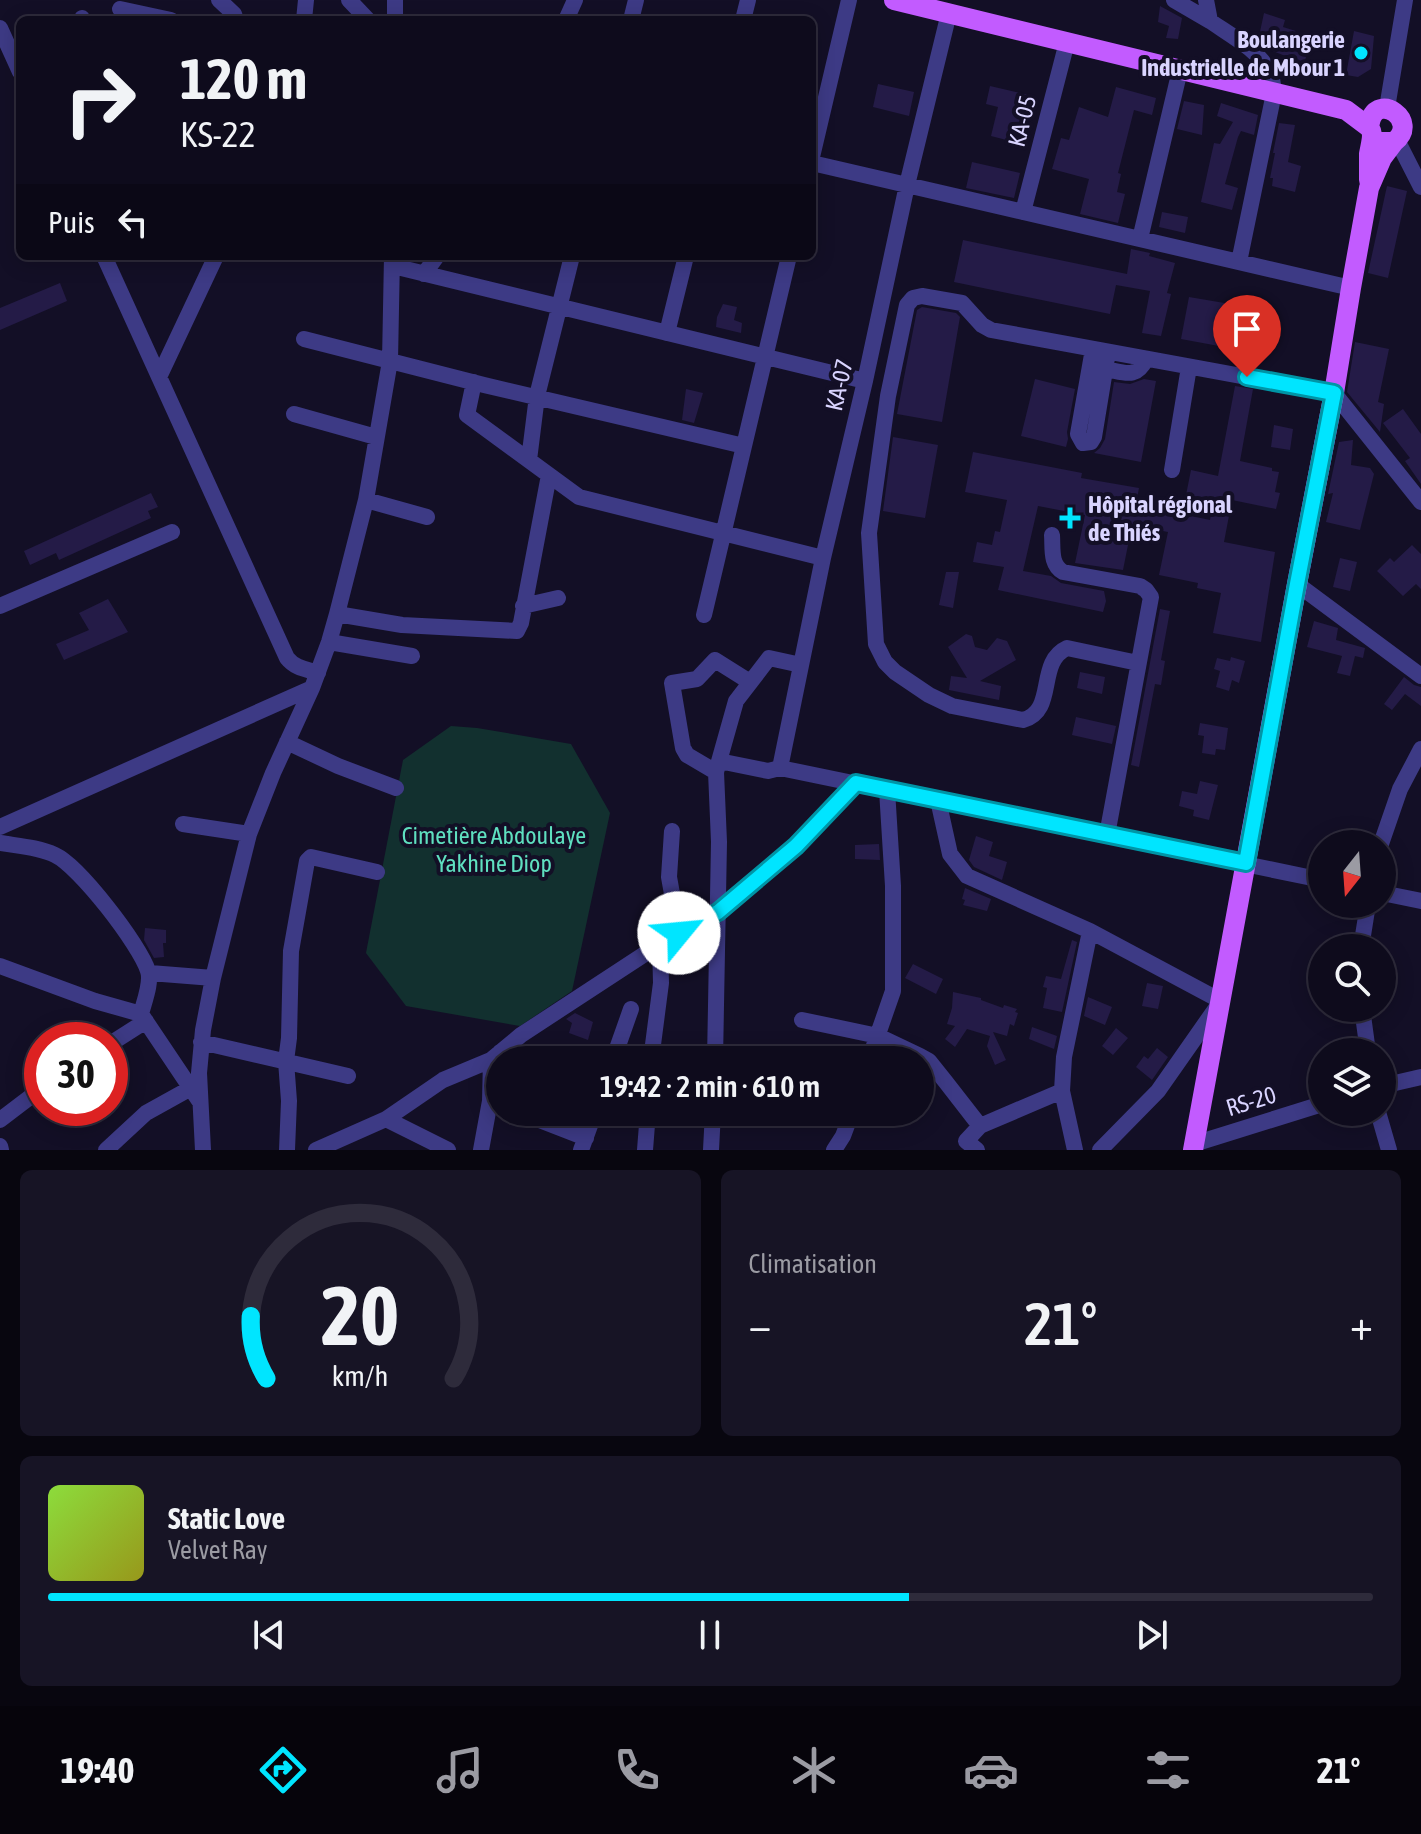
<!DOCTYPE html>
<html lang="fr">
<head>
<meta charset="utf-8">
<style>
	:root { --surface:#0e0b1c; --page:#171425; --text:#f1f3f6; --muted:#9b9ba3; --line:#2e2b3b; --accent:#00e5ff }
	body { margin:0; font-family:"Asap Condensed",sans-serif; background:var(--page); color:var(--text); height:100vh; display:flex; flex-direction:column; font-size:30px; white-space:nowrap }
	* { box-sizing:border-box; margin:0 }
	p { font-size:26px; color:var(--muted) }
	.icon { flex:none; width:44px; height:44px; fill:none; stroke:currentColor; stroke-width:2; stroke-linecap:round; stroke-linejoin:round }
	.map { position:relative; height:1150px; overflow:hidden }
	.side { display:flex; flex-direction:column; gap:20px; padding:20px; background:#08060f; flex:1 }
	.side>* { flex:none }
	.hud { position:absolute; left:16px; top:16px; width:800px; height:244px; border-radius:12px; box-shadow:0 4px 20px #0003,0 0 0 2px var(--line); background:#0e0b1c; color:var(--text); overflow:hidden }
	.needle { width:52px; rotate:197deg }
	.buttons { position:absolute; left:1308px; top:830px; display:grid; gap:16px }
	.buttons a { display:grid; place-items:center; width:88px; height:88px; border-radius:50%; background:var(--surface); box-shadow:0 4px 20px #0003,0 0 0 2px var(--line); font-size:40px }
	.speed { position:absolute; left:24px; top:1022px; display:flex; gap:16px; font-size:40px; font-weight:700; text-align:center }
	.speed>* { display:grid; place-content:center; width:104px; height:104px; border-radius:50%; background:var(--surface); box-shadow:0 4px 20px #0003,0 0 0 2px var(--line); line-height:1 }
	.speed .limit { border:12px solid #d22; background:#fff; color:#111 }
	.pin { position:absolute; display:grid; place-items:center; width:68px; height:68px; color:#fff; margin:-82px -34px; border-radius:50% 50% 50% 0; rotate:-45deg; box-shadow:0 0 8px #0007 }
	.pin .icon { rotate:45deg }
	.me { position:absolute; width:88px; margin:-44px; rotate:62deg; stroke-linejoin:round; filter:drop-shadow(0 0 6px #0008) }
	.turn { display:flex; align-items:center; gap:28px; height:168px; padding:0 32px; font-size:36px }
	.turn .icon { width:104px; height:104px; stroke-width:2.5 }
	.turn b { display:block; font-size:56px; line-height:68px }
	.then { display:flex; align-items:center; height:76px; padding:0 32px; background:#0003; gap:16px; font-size:30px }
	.big { font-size:60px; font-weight:600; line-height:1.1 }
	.side .tile { flex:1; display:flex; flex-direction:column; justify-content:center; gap:12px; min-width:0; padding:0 28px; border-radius:12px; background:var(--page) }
	.side .dial { align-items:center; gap:0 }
	.dial svg { height:208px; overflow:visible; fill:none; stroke:var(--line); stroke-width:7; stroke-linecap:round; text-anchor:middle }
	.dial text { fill:var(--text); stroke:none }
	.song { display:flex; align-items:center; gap:24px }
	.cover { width:96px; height:96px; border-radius:12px; background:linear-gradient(135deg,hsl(90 70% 55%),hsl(60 70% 35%)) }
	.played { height:8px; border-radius:4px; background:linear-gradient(90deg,var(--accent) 65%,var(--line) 65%) }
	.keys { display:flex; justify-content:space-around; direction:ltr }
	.heat { display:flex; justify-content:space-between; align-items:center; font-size:44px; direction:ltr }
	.side .tiles { flex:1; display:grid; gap:20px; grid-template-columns:1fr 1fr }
	.tile:last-child { grid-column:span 2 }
	.trip { position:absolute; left:486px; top:1046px; width:448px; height:80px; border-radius:40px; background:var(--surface); box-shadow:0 4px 20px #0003,0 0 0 2px var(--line); font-weight:600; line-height:80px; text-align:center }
	.menu { display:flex; height:128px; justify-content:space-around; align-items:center; background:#06040b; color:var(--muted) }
	.menu .icon { width:56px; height:56px }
	.menu .current { color:var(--accent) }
	.menu b { font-size:36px; color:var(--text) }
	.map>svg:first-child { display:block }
</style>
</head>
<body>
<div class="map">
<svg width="1421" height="1150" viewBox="0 0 1421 1150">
	<rect width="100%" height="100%" fill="#130f26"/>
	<path fill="#12302f" d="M451,726L477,728L571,744L610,813L572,991L520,1026L406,1006L366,953L403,760Z"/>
	<path fill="#241b47" d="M1160,6L1182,18L1178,39L1166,38L1169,26L1158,22Z
		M1264,13L1285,20L1283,27L1312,36L1304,64L1288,59V57L1265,48L1258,41Z
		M1354,31L1374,36L1371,69L1358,77L1346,75Z
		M878,84L914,92L909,116L873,107Z
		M990,86L1029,95L1025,113L1022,112L1014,142L991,136L998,107L986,104Z
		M1116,87L1156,98L1152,115L1134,110L1118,173L1121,174L1117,192L1125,194L1118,223L1080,214L1089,179L1052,169L1061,138L1069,140L1079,107L1108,117Z
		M1184,101L1204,105L1202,135L1177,129Z
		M1221,103L1258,115L1254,135L1241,131L1238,137L1225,184L1238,188L1232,210L1201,202L1214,143L1220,144L1233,122L1217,116Z
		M1279,123L1295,125L1288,162L1301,166L1295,192L1272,186L1273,178H1270L1275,153H1273Z
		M972,162L1020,173L1014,198L966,188Z
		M1387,186L1407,191L1388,278L1368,273Z
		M1162,212L1188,217L1185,233L1159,227Z
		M963,240L1127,274L1131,249L1150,253L1149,256L1175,263L1167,293L1171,294L1161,336L1142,333L1150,291L1116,285L1110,314L954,282Z
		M60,283L67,301L0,330V308Z
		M1189,297L1242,306V311L1268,315L1262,354L1181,339Z
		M723,304L737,307L734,320L742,323L741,333L716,327L717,317Z
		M922,307L956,313L960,317L942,422L897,414L917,310Z
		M1355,342L1389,349L1378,402L1384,404L1380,432L1347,392Z
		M1035,379L1075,389L1067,432L1068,439L1066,447L1021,436Z
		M1144,379L1156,381L1141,462L1094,453L1100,448L1105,439L1114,382L1130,384Z
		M1235,386L1253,389L1240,461L1272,468V471L1279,472L1275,492L1280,493L1276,509L1232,500L1224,542L1275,552L1261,642L1213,633L1221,593L1197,588L1198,583L1159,575L1168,532L1132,525L1123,570L1075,563L1085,515L1038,506L1023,571L1051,576L1061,583L1104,591L1106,601L1103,612L998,590L1004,567L973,562L977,542L992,545L995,531L1000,532L1007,500L965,492L973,452L1082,473L1081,478L1139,488L1135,509L1171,516L1172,512L1210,520L1213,500L1186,495L1191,470L1218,476Z
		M686,389L703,393L694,423L682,420Z
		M1403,409L1421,434V484L1405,461L1410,458L1383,423Z
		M1274,425L1293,429L1290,450L1271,447Z
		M893,437L938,445L925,518L883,511Z
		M1353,440L1351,465L1370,468L1374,474L1360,530L1326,522L1333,493L1328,494L1339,442Z
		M151,493L158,507L148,511L151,518L59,560L56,553L30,565L24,551Z
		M1412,545L1421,554V589L1416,584L1403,596L1377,571L1390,558L1394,562Z
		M1340,558L1357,562L1350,591L1333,587Z
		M946,572H959L953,608L939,605Z
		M108,599L128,632L64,660L56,644L89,630L79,613Z
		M1160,609L1170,611L1161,660L1165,661L1161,685L1155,684L1139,767L1131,765Z
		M1314,621L1338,628L1336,640L1365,648L1363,658L1355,656L1350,676L1337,673L1342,656L1307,647Z
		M966,634L972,636L975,647L987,650L997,638L1007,641L1016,660L980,681L1001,686L999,700L949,690L951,676L967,678L948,647Z
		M1231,657L1245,661L1239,683L1232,680L1229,691L1216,687L1220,671L1214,669L1217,658L1230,661Z
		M1080,672L1105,677L1102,694L1077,688Z
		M1404,677L1414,685L1421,687V706L1405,694L1392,710L1384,704Z
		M1076,717L1116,726L1112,744L1072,735Z
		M1200,723L1228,728L1225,750L1216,749L1215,755L1202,753L1204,736L1198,735Z
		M1200,781L1218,785L1209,820L1193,816L1194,810L1179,806L1182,791L1197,794Z
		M976,836L993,842L989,856L1007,862L1002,880L974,867L969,860Z
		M879,844L880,860L855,859V845Z
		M965,888L991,899L987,911L963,905L965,900L962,899Z
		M145,928L166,930V943H163L164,957L154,958L144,940Z
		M1072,940L1077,942L1062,1012L1043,1008L1047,988L1043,987L1046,976L1061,979Z
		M913,964L943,979L936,994L905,978Z
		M1147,983L1163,986L1158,1009L1142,1006Z
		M953,992L981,998V1000L1003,1008L1004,1005L1017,1009L1015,1012L1018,1013L1014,1026L1010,1024L1007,1036L993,1032L1006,1060L995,1065L987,1046L990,1036L967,1029L955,1047L945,1039L955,1026L947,1024L952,1008Z
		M1088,997L1112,1007L1105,1025L1084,1016Z
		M575,1013L593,1022L588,1040L569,1033L572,1023L566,1019Z
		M1032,1027L1057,1036L1054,1049L1029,1039Z
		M1116,1028L1128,1038L1113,1055L1102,1046Z
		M1157,1048L1168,1057L1152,1080L1136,1067L1144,1056L1148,1059Z"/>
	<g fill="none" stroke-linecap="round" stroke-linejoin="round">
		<path stroke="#3d3a85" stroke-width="16" d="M219,0L234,14L236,20
			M349,0L368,20
			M1174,0L1210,21
			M1206,0L1210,21C1230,35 1259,50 1270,73C1273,79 1273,86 1274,93L1239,262
			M120,9L171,20
			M81,20L82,18
			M304,20L306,0
			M395,20V0
			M566,20L575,0
			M631,20L636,0
			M743,20L748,0
			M0,28L20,72
			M1387,108L1405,0
			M1397,140L1421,187
			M812,157L849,0
			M812,163L1351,288
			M1023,212L1067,42
			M1140,239L1180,70
			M104,256L287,658C295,668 305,669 318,673
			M393,266L865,381
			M424,274L437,256
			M667,333L686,256
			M304,339L484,385L744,446
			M1093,349L1078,434L1083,443L1091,442L1094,437L1108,352
			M1105,369C1124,372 1136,380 1146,359
			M159,377L216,256
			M474,382L467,415L579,497L823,558
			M294,414L376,437
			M529,460L537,396L572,256
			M1172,470L1189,367
			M366,500L427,517
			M1052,535C1053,549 1050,564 1063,572L1140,586L1146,590L1151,597L1107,835
			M1297,584L1421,676
			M0,606L172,532
			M523,606L558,598
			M337,614L402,625L517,631L521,623L549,475
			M704,615L789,256
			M329,642L412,656
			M1138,663L1067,648C1036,662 1057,711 1023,720L952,706L929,695L895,672L885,662L876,644L869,533L888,396L907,305L913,298L922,296L962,303L982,325L991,330L1334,393L1421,502
			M287,742L338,766L396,788
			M719,761L768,771L780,768L1322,880
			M780,768L823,558L865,381L907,185L949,13
			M716,772L687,755L683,748L672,683L697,679L715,660L750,682
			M938,800L950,854L967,876L1090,931L1221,1001L1158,1091L1100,1150
			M183,824L249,834
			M0,827L312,688
			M672,831L669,877L679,933
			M0,843C18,846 38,847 55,855C79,866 140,945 148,971C152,982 144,1002 141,1014L95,1001L0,966
			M1381,844L1400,789L1421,749
			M1382,893L1421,901
			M1361,948L1368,904
			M150,973L213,978
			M1362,1008L1368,1052
			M141,1014L200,1102
			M802,1020L878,1036L920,1056L929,1061L945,1081L980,1126
			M201,1042L348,1076
			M110,1044L146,1021
			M500,1052L527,1060
			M491,1060L490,1101L500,1105
			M613,1060L631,1009
			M651,1060L661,983L660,944
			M715,1060L719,842L716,772L736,701L769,658L801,665
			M869,1060L893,991V886L887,790
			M1382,1086L1421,1077
			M519,1112L586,1138
			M1378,1112L1389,1150
			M386,1119L448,1150
			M0,1120L42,1088
			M1194,1144L1322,1104
			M0,1146L1,1150
			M106,1150L146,1113L191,1088
			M203,1150L199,1073L203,1030L213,978L249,834L273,773L312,688L329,642L337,614L366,500L390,361L392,256
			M287,1150L289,1101L286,1061L289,1038L291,951L307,861L311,857L377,872
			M316,1150L386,1119L443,1080L491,1060L521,1035L660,944L718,912L796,846L856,783
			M481,1150L490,1101
			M581,1150L595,1112
			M645,1150L648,1112
			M711,1150L713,1112
			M834,1150L843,1136L852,1112
			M977,1150L966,1141L980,1126L1062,1091
			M1075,1150L1062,1091L1064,1057L1090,931"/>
		<path stroke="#c25bff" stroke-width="20" d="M894,0L1346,110L1370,128
			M1369,180C1369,172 1369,163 1369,154C1370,148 1372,141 1372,135C1371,126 1368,131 1370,122C1377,91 1421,121 1394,142H1381
			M1193,1150L1297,584L1334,393L1351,288L1369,188L1382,158L1394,142"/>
	</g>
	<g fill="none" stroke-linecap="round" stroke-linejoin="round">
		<defs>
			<path id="route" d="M679,933L718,912L796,846L856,783L1246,863L1297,584L1334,393L1247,377"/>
		</defs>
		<use href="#route" stroke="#0095a6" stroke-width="20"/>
		<use href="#route" stroke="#00e5ff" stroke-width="14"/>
	</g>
	<g fill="#00e5ff" stroke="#130f26" stroke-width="3">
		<circle cx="1361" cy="53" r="8"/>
		<path d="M1066 506h8v8h8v8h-8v8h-8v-8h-8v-8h8z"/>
	</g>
	<g text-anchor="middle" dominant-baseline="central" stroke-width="8" stroke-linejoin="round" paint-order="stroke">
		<g font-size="24" font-weight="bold" fill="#d9d4ff" stroke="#130f26" text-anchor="end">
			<text x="1345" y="39">Boulangerie<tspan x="1345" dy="28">Industrielle de Mbour 1</tspan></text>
			<text x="1088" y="504" text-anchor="start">Hôpital régional<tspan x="1088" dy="28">de Thiés</tspan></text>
		</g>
		<g font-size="24" fill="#d9d4ff" stroke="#130f26">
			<text transform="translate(1022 121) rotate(-76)">KA-05</text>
			<text transform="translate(839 385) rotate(-77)">KA-07</text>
			<text transform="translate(1251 1101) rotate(-17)">RS-20</text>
		</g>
		<g font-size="24" fill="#5fe0c0" stroke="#130f26">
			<text x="494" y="835">Cimetière Abdoulaye<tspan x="494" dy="28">Yakhine Diop</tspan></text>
		</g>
	</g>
</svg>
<div class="buttons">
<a><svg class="needle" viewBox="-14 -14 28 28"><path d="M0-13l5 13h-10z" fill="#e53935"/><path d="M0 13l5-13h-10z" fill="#9b9ba3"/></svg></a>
<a><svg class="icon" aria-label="search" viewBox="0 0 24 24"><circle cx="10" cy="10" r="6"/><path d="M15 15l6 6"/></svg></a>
<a><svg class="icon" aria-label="layers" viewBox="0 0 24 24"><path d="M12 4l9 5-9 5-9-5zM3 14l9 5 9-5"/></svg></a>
</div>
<div class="speed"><div class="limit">30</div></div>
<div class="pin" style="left:1247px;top:377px;background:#d93025"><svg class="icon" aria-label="arrive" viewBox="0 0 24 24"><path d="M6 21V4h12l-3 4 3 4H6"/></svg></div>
<svg class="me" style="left:679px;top:933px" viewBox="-20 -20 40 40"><circle r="19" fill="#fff"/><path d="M0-13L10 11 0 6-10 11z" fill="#00e5ff"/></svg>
<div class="trip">19:42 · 2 min · 610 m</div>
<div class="hud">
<div class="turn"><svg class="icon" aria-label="right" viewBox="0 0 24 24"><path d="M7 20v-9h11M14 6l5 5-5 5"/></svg><div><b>120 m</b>KS-22</div></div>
<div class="then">Puis<svg class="icon" aria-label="left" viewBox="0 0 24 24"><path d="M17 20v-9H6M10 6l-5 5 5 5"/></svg></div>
</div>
</div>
<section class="side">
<div class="tiles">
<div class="tile dial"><svg viewBox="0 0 100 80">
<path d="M14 69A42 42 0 1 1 86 69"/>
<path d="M14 69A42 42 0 0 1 8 45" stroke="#00e5ff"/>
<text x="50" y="56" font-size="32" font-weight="700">20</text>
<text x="50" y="72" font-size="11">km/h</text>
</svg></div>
<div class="tile"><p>Climatisation</p>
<div class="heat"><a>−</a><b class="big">21°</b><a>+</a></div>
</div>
<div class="tile">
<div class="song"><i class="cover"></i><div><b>Static Love</b><p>Velvet Ray</p></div></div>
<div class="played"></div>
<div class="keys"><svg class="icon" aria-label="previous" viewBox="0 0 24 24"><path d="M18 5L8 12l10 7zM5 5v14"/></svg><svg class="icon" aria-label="pause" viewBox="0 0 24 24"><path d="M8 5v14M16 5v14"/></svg><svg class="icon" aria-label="next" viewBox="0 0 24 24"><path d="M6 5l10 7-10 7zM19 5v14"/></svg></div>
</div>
</div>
</section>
<nav class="menu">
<b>19:40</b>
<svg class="icon current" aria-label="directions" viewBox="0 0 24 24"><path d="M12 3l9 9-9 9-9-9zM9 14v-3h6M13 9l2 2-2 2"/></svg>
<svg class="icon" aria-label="music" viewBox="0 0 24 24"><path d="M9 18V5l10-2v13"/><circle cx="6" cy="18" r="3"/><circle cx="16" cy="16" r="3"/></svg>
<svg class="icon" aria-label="phone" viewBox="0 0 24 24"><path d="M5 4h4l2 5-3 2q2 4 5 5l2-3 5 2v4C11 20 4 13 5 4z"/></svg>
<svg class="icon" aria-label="climate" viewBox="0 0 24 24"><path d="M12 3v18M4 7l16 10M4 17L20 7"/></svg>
<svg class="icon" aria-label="car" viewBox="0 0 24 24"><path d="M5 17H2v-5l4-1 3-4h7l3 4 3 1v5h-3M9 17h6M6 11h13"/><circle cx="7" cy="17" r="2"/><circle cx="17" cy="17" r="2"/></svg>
<svg class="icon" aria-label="filters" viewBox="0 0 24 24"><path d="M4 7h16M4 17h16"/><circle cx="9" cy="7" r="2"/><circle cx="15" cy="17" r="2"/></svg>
<b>21°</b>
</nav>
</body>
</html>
